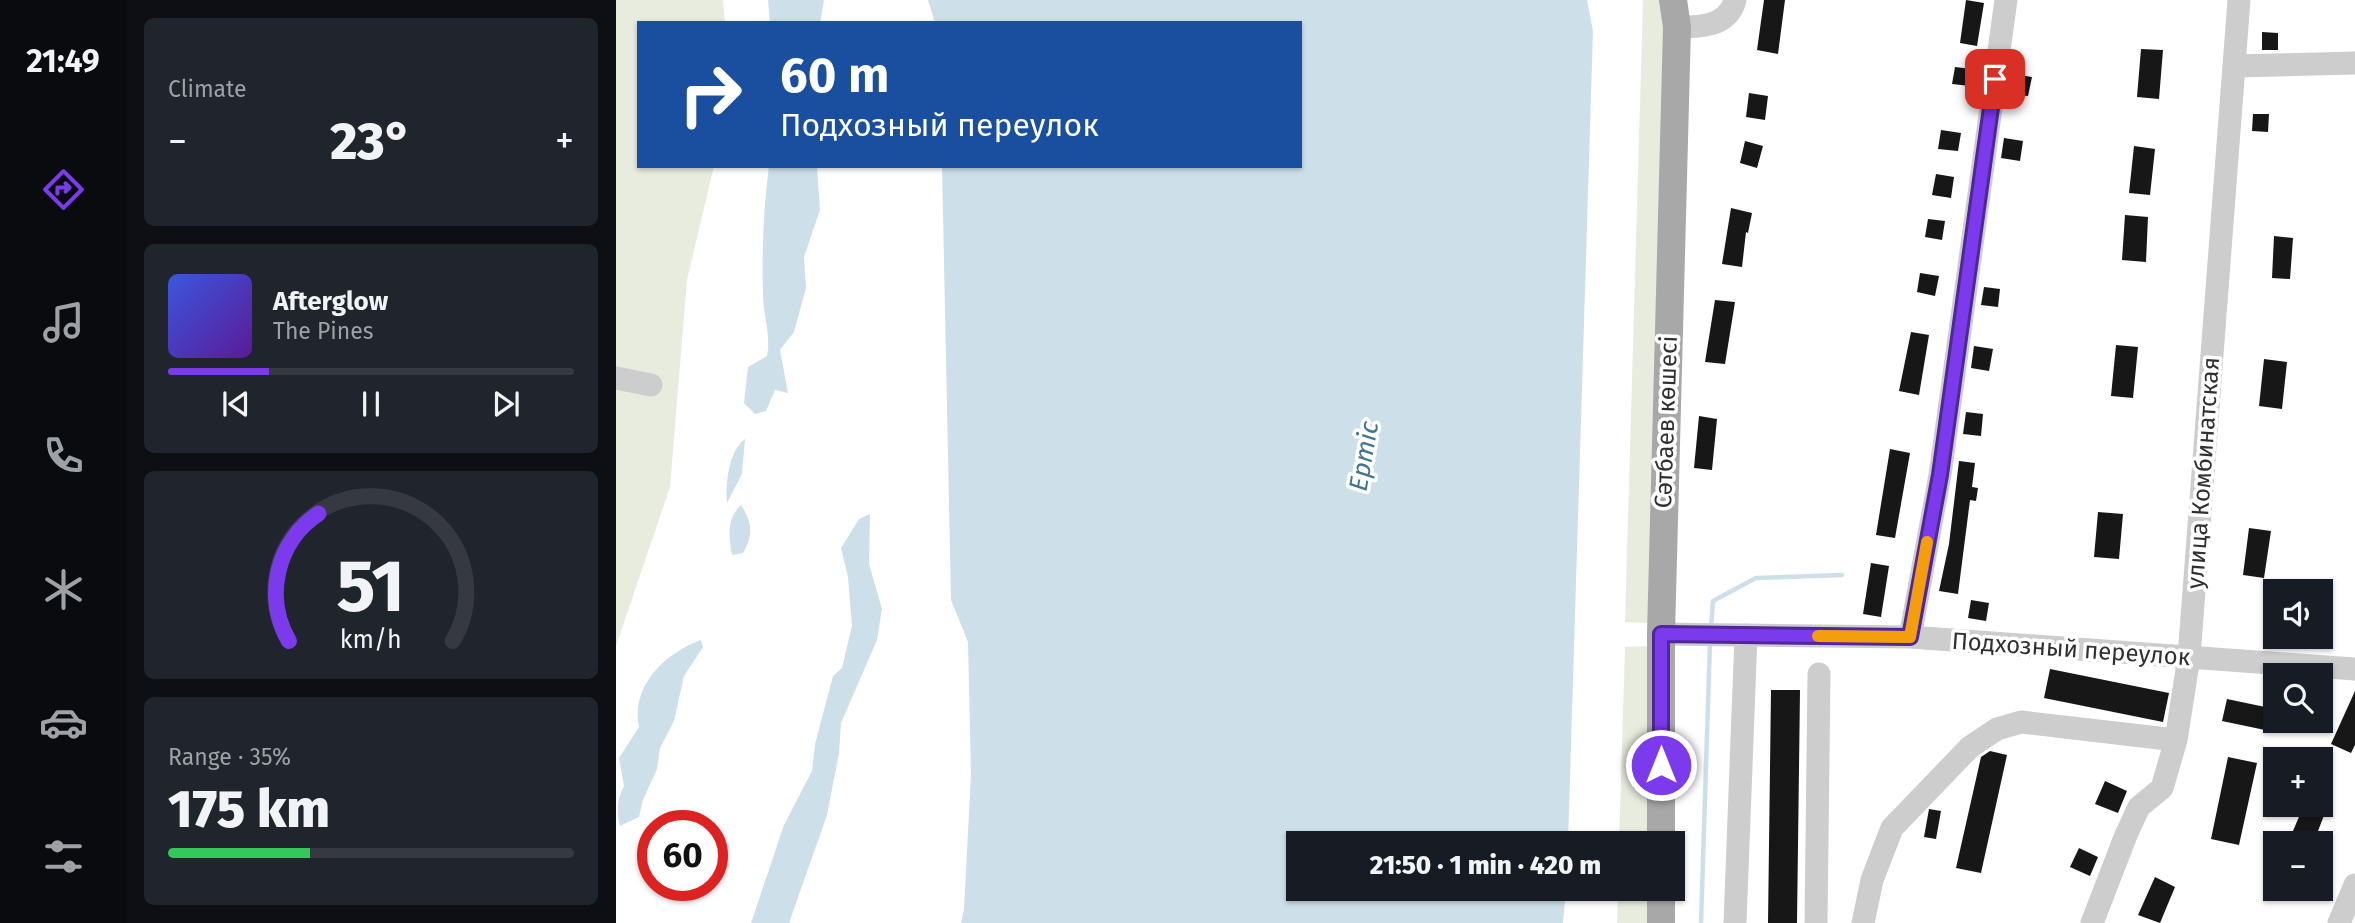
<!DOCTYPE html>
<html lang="en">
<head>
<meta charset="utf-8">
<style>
	:root { --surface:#171b24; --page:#20242c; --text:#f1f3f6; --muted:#9ea1a6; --line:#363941; --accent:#7c3aed }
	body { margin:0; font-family:"Fira Sans",sans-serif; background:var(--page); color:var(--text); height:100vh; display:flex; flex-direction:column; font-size:26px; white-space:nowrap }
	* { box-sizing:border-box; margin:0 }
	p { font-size:23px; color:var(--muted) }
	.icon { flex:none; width:38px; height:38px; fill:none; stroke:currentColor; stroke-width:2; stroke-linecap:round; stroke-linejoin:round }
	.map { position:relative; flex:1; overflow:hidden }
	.panel { display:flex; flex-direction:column; gap:18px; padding:18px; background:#0d0f14; width:490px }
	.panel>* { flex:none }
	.banner { position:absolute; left:21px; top:21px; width:665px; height:147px; border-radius:0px; box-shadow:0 2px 5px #0004; background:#1a4fa0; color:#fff; overflow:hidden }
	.tools { position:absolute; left:1647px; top:579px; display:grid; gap:14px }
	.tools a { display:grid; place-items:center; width:70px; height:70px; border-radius:0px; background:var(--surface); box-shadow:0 2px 5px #0004; font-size:35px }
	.speed { position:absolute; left:21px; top:810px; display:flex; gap:14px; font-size:35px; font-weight:700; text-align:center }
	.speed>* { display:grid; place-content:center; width:91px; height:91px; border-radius:50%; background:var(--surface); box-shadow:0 2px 5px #0004; line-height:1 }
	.speed .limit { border:10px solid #d22; background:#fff; color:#111 }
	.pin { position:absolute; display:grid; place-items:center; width:60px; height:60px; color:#fff; margin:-30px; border-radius:14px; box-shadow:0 4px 10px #0006 }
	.me { position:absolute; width:77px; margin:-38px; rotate:0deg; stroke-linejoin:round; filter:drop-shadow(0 0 5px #0008) }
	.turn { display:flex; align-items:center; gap:24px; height:147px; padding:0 28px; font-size:32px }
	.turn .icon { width:91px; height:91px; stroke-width:2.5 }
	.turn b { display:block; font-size:49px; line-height:60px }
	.big { font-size:52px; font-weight:800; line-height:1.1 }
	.panel .tile { flex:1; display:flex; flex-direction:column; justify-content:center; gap:10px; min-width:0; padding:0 24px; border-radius:10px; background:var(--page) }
	.panel .dial { align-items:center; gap:0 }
	.dial svg { height:182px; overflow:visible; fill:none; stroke:var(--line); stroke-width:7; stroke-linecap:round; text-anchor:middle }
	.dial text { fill:var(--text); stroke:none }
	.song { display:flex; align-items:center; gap:21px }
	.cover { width:84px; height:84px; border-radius:10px; background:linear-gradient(135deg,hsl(230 70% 55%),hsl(270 70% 35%)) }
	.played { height:7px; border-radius:4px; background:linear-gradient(90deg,var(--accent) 25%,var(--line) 25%) }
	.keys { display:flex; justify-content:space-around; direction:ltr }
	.heat { display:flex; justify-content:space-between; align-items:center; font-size:38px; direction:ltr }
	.charge { height:10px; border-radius:5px; background:linear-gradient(90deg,#34c759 35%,var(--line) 0) }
	.trip { position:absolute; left:670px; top:831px; width:399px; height:70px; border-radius:0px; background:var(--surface); box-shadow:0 2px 5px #0004; font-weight:800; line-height:70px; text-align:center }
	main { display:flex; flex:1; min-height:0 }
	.menu { display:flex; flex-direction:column; width:126px; justify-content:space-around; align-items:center; background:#090b0e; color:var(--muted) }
	.menu .icon { width:49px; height:49px }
	.menu .current { color:var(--accent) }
	.menu b { font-size:32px; color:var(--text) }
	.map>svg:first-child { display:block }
</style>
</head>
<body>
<main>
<nav class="menu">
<b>21:49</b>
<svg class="icon current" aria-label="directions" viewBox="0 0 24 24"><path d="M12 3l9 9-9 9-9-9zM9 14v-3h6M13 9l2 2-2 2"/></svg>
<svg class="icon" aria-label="music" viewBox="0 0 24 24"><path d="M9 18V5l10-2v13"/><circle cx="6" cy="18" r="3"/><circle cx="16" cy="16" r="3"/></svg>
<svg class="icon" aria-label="phone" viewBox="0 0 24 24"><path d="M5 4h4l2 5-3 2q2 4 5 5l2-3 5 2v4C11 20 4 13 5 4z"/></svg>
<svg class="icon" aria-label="climate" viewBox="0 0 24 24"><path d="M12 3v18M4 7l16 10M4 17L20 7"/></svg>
<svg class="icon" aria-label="car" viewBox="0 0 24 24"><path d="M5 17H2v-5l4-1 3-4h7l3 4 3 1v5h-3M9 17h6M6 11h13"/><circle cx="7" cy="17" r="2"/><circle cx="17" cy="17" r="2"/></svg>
<svg class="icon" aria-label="filters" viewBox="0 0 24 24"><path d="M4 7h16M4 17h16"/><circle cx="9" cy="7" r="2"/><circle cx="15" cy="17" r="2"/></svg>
</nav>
<section class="panel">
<div class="tile"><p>Climate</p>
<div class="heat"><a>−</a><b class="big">23°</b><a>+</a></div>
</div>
<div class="tile">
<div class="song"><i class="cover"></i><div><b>Afterglow</b><p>The Pines</p></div></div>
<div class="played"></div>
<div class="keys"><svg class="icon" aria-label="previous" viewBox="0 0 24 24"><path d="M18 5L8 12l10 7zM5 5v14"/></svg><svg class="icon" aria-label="pause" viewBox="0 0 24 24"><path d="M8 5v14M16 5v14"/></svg><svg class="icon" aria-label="next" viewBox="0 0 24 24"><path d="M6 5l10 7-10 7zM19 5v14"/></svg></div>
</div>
<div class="tile dial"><svg viewBox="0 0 100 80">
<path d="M14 69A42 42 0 1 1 86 69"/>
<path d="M14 69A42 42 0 0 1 27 13" stroke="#7c3aed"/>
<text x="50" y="56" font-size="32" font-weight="700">51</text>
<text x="50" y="72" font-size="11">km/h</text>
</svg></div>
<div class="tile"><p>Range · 35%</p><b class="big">175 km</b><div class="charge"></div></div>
</section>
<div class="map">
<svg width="1739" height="923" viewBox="0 0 1739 923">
	<rect width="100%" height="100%" fill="#fff"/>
	<path fill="#e7ecdf" d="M0,0H107L109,23H23V166H98L71,280L54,487L0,646Z
		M1027,0H1050L1032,623L1009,622Z
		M1035,646V843L1003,844L1009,647Z
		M1002,889H1035V923H1001Z"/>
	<path fill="#cde0ea" d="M152,0H208L204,23H154Z
		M312,0H971L977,31L952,843L682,844V889H950L947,923H345L348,909L355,775L352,642L335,600L326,166H684V23H319Z
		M153,166H201L204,210L188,257L190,288L178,332L164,350L172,393L159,390L150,411L139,414L128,403L132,367L151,356C155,337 148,317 147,297C146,254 147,209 153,166Z
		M129,439L126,474L111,503C109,484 113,450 129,439Z
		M125,505C136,522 138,535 127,553L116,555C113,537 110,519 125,505Z
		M254,514L253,564L266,609L261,640L225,723L223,753L211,815L173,923H135L168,825L196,771L199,744L217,676L226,668L236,626L232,577L225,548L243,519Z
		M85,640L87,647L68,676L58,721L44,748L41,769L27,800L23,817L4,826C0,813 1,798 8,786L3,758L23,727C14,688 49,652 85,640Z"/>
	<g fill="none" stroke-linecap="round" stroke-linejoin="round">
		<path stroke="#cde0ea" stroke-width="4.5" d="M1095,628L1097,601L1140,578L1226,575
			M1085,923L1094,641"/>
	</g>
	<path fill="#171717" d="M1148,0H1169L1162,54L1141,50Z
		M1350,0L1368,3L1361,46L1344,43Z
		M1646,32L1662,33V50H1646Z
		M1525,49L1547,50L1543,99L1521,97Z
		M1339,67L1356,69L1354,86L1336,84Z
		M1397,74L1416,77L1412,96L1394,94Z
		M1133,93L1152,96L1149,120L1130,117Z
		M1637,114H1653L1652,132L1636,131Z
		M1325,130L1345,133L1342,151L1322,149Z
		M1388,138L1407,141L1404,161L1385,158Z
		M1129,141L1147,146L1141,168L1124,163Z
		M1518,146L1539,149L1534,195L1513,193Z
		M1320,174L1338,177L1335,198L1316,195Z
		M1115,208L1136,213L1132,233L1130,232L1126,267L1106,264Z
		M1509,215L1532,217L1530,262L1506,260Z
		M1312,219L1329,221L1326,240L1309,237Z
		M1658,236L1677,238L1674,279L1656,278Z
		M1304,273L1323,276L1319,296L1301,292Z
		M1368,287L1384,289L1382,307L1365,305Z
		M1099,300L1119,302L1109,364L1089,362Z
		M1295,332L1313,335L1303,395L1283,391Z
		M1500,345L1522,347L1517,398L1495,396Z
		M1358,346L1377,349L1373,371L1355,368Z
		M1648,359L1671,362L1666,409L1643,406Z
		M1350,412L1367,414L1365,436L1347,434Z
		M1083,416L1101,419L1096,470L1078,468Z
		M1274,449L1294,453L1279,538L1260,535Z
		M1343,461L1359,463L1356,487L1362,488L1360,501L1354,500L1342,594L1323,591L1333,544Z
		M1482,512L1507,514L1503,559L1478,557Z
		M1633,528L1655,531L1648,578L1627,575Z
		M1255,563L1273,566L1265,617L1247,614Z
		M1355,600L1373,603L1370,621L1352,618Z
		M1434,669L1553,693L1547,722L1428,698Z
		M1155,690H1184L1181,923H1152Z
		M1739,691V745L1735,753L1715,744Z
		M1611,699L1654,708L1649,730L1606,721Z
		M1374,751L1391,755L1365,873L1340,868L1365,757Z
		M1612,757L1641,763L1623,845L1595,839Z
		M1489,781L1511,791L1502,813L1479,804Z
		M1688,805H1712L1697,844L1674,838Z
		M1313,809L1325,811L1320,839L1308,837Z
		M1463,848L1482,857L1474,876L1454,867Z
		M1539,877L1559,887L1544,923L1522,915Z"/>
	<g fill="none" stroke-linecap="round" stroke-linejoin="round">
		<path stroke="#cdcdcd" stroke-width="23" d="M1061,27C1083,27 1112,27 1119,0
			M1618,66L1739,63
			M0,378L35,385
			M1045,634L1294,637L1739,669
			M1294,637L1324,475L1390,0
			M1119,923L1130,635
			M1200,923L1203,674
			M1247,923L1256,880L1276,828L1354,747L1381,729L1405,722L1560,740
			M1476,923L1510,835L1523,807L1546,788L1560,740L1573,657L1623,0
			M1723,923L1739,885"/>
		<path stroke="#a8a8a8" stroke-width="28" d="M1045,844V634L1061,27L1057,0
			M1045,889V923"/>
	</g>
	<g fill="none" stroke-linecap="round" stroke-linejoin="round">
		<defs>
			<path id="route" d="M1045,765V634L1294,637L1324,475L1379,79"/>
		</defs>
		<use href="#route" stroke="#51269a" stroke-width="18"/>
		<use href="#route" stroke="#7c3aed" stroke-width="12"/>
		<path stroke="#f59e0b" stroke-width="12" d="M1202,636L1294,637L1311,542"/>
	</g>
	<g text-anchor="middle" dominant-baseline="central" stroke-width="7" stroke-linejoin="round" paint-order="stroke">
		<g font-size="24" fill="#303030" stroke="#fff">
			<text transform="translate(1050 422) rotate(-88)">Сәтбаев көшесі</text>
			<text transform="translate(1587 473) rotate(-86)">улица Комбинатская</text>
			<text transform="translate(1455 649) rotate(4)">Подхозный переулок</text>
		</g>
		<g font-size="26" font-style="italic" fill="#42748d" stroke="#fff">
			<text transform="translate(748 456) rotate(-80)">Ертіс</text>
		</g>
	</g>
</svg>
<div class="tools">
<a><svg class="icon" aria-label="sound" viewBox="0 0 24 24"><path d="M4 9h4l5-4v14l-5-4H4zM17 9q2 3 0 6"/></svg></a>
<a><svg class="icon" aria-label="search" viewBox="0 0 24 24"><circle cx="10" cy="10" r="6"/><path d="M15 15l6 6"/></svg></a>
<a>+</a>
<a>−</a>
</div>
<div class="speed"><div class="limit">60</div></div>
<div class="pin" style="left:1379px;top:79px;background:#d93025"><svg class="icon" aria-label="arrive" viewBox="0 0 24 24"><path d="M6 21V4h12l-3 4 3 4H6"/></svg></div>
<svg class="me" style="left:1045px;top:765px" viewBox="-20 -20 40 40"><circle r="17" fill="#7c3aed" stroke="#fff" stroke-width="3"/><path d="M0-11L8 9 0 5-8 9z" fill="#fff"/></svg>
<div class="trip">21:50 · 1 min · 420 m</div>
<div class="banner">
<div class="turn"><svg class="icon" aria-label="right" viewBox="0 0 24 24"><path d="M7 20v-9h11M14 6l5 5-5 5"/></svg><div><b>60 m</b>Подхозный переулок</div></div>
</div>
</div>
</main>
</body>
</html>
